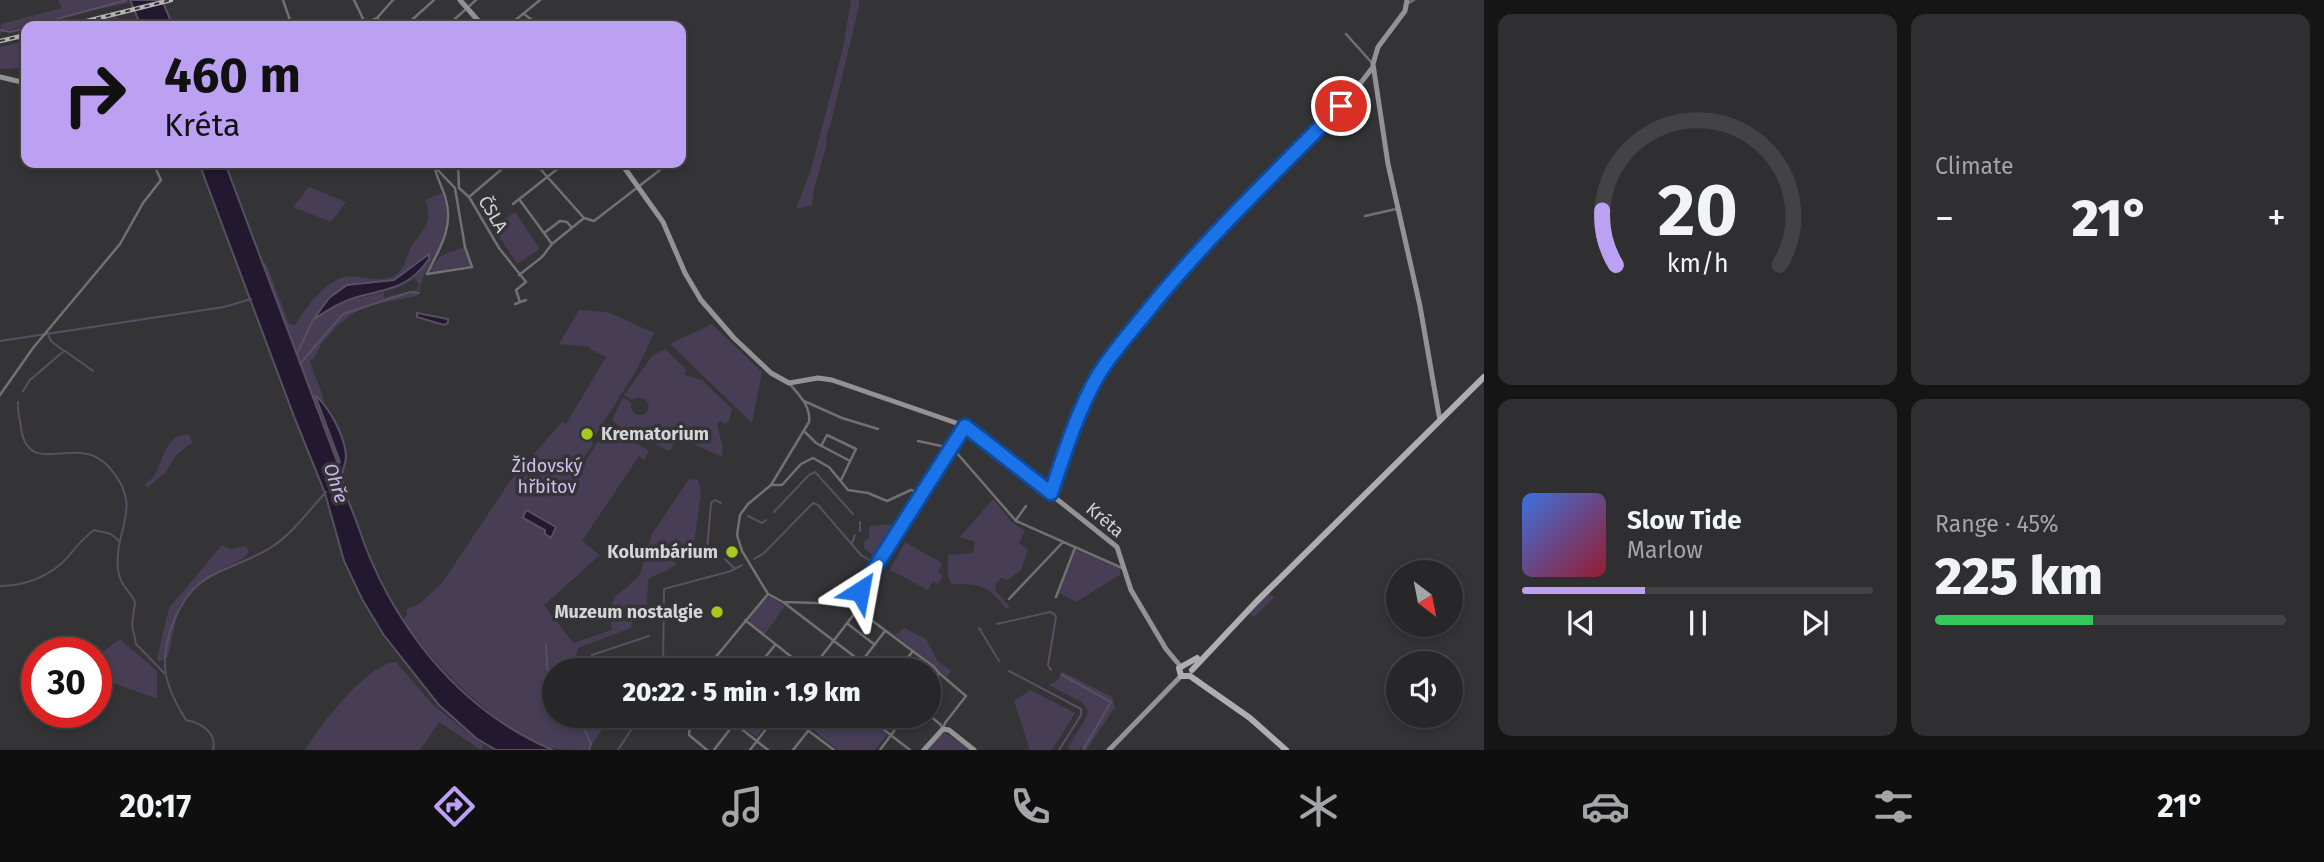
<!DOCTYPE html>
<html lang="en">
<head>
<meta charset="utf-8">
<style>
	:root { --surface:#272628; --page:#2f2e30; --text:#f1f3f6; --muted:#a4a5a8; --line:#434345; --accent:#bca0f2 }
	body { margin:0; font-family:"Fira Sans",sans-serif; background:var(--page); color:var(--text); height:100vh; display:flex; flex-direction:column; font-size:26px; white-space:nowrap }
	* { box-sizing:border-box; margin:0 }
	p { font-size:23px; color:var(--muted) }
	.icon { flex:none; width:38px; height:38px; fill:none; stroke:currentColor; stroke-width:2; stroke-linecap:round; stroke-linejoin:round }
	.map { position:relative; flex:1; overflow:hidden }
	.panel { display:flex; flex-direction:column; gap:14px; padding:14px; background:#151516; width:840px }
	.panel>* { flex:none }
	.banner { position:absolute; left:21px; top:21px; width:665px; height:147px; border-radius:14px; box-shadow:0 4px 10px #0003,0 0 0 2px var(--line); background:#bca0f2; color:#111; overflow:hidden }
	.needle { width:46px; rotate:148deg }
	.buttons { position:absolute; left:1386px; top:560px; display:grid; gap:14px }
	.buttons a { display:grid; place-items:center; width:77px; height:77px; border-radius:50%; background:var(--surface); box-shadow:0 4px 10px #0003,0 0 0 2px var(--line); font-size:35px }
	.speed { position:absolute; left:21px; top:637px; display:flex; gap:14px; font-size:35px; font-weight:700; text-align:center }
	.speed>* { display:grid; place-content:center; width:91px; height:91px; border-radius:50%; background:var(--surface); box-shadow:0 4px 10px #0003,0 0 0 2px var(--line); line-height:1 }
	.speed .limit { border:10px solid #d22; background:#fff; color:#111 }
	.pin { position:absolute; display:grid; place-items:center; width:60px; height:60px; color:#fff; margin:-30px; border:4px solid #fff; border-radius:50%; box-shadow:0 2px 7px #0007 }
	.me { position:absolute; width:77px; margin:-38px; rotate:34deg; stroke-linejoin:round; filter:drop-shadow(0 0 5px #0008) }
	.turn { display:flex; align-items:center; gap:24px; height:147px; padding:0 28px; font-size:32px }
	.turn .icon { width:91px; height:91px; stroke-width:2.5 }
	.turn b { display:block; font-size:49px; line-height:60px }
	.big { font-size:52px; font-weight:800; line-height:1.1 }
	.panel .card { flex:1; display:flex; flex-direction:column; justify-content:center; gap:10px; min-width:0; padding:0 24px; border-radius:14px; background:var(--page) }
	.panel .dial { align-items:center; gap:0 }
	.dial svg { height:182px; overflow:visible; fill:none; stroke:var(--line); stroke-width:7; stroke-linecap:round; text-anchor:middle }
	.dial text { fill:var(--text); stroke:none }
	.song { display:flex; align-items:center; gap:21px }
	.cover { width:84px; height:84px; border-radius:10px; background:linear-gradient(135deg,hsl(220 70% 55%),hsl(350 70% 35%)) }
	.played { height:7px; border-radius:4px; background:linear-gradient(90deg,var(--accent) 35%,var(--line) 35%) }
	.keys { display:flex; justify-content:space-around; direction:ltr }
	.heat { display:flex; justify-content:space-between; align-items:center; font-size:38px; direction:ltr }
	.charge { height:10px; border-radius:5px; background:linear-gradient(90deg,#34c759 45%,var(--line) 0) }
	.panel .tiles { flex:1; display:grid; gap:14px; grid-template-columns:repeat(2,1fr) }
	.trip { position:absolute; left:542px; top:658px; width:399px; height:70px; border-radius:35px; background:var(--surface); box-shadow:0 4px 10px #0003,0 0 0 2px var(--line); font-weight:800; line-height:70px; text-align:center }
	.dock { display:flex; height:112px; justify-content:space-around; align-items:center; background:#100f10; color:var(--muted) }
	.dock .icon { width:49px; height:49px }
	.dock .current { color:var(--accent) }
	.dock b { font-size:32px; color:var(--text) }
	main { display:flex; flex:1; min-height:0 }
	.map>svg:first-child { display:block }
</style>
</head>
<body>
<main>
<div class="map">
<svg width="1484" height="750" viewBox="0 0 1484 750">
	<rect width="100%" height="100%" fill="#343336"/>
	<path fill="#473e56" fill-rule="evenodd" d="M58,0H127L128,3L45,20L0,33L1,24L62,8Z
		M851,0H859V6L831,123L827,133L826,147L814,189L812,205L796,209L811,169L843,48Z
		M116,17L136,26H86Z
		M26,41V68L0,69V47Z
		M309,187L346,202L331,222L293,207Z
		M442,193C453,220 441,246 427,269C422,277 421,287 417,296C372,305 357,303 325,339C318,346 318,357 310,361C314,375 321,388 324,401L322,403L319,398L340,462L338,465L262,263H266L289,324L295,325C304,309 330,275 351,276C365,277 380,283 394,276C407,268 406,254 413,244C425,228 433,221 425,200ZM429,254V259C423,268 416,278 406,283C375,300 343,294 314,319L329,298L348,285L394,280ZM415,279L419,284L418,289L384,298V292Z
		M515,212L540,249L517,264L493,227Z
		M464,247L471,265L431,272V269L440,256Z
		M579,310L608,312L654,333L636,371L591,442L593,444L583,459L586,460L605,431H612L649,450L644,460L639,456L582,541L600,555L544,605L573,643L612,630L609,611L615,596L625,589L640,574L652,534L689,479L698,480L701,492L694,544L688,549L676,552L675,565C667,573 656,572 648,580L647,605L635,610L631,628L578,648L575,660L583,670H555V716H607L605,726L588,750C578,750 567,750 557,749C503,736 434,665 403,620L407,615V609L419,604L442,583L510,481L562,422L566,424L606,357L590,349V347L559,344Z
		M712,324L762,372L752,423L670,344Z
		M665,349L686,370L685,375L702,380L732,409L729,422L725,424L721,421L717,424L723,448L722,457L683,439L681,442H675L670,451L621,428L612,420L623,397L631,403V409L635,414L642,415L647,412L649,405L645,399L639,397L632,400L624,395L652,356Z
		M188,434L193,442L177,454L165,473L147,488L144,484C166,475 158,435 188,434Z
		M993,499L1012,522L1025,531L1019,543L1028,550L1021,570L1008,580L1001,578L996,583L995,590L1010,607L1006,609C989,586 981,584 952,584L948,577V555L973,553L975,542L960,537Z
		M895,524L893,535L878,560L864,548V541L869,538V526Z
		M905,542L942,563L938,572L943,575L938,584L933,581L928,590L890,570Z
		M222,545L230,549L246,546L249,552L244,558L226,567L195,588L179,606L168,656L159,662L157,658L169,608Z
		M1076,550L1120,569V575L1076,602L1059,593Z
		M1269,594L1277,598L1290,613L1275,597L1254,617L1248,613Z
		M770,597L785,606L765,634L750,622L749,618L766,598Z
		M904,628L926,639L938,662L951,671L947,677L895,635Z
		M120,639L157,671V699L114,683L101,681V653Z
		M396,662L434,706L484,745L481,750L439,722L420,750H305C320,726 366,664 396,662Z
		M1061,671L1112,697L1115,707L1086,750L1081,747L1079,750H1070L1068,747L1086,718L1088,712L1082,702L1049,685C1056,680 1059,683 1061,671Z
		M1030,690L1075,713L1052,750H1030L1014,701Z
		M744,716H773L756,737L738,723Z
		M824,716H862L887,735L875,750H838L813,730Z
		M944,732L971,750H926Z"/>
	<path fill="#221830" stroke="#585062" stroke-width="2" d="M130,0H162L173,26H141Z
		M199,163H225L338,464L340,462L315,395C329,407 345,436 346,456C346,463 342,470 342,477C343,491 352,509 357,523C389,621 456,709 553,750H496L476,738L439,705L383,634L362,599L344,561L325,493L295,419Z
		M429,254V259C408,289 390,288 357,297C340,302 327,310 313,320L329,298L347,285L394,280Z
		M417,313L448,319V323L444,325L417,317Z
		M526,510L556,527L551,538L545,534V530L523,518Z"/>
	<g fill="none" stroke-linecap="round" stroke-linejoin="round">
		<path stroke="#585062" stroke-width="2" d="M31,26L127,0
			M0,30L10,32L26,28
			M0,341L224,307L251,299
			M65,351L93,371
			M297,354L313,320
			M300,364L343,314L410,292L419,293
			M23,391L30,380L64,351L51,341L47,332
			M18,402C17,411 20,419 21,428C29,481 77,431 109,467C145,508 114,527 118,569C119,584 129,590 135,602L132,625L136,644L165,674
			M774,512L809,475L815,472L853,514
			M748,516L762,523L766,520
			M860,522V531
			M852,543L855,535
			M725,559L734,568
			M754,559L764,553L813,503L818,505L861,555L871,561
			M706,561L711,503L715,500L721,503
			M0,586C22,586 46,578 63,562C73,552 82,538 94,530L111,534L119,541
			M997,624L1050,612L1054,614L1056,617L1048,665L1051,670
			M979,628L999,661
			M546,645L547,665L555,702
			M663,669L664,589L731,571L742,565
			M600,670L592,660V655L649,636
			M1009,671L1081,709V715L1059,750
			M1062,675L1111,702L1083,750
			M569,716L585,731L591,744L589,750
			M213,750C217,733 202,723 186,720C176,704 165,684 165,665C164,637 179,600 200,583C219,568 252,561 273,546C293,533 310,509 326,492
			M618,750L640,716"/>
		<path stroke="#717172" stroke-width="2.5" d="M283,0L292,26
			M354,0L365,23
			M1407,4L1414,0
			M524,14L540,26
			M377,18L386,26
			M359,26L377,18L393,0
			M405,26L434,0
			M447,26L476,0
			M508,26L540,0
			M1346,34L1372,63
			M431,163L455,188
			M458,163L459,188L469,197L499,248L526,282L516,290L520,302
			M535,163L584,218L594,221L660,170L655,163
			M469,197L509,163
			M513,204L565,163
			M1365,216L1396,209
			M544,233L560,221L567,222L572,228
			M552,244L584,218
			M427,274L472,267L465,247L455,188
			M427,274C438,251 454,228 446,200C443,187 435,176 434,163
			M519,275L542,257L552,244L519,199
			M515,304L526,300
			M789,383C799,395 811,406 809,422L771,485L748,504L740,515L737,535L742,551L768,594L783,602L850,604L934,667L939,673L966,696L945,723L943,729L941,725L929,715
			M0,395L33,348L120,244L143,203L161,180L153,163
			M804,401L842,418L878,429
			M805,432L816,443L850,461
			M918,441L951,448L956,452L1016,521L1122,568
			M821,446L827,435L856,449L841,480
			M771,485H782L801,464L813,458L829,467L848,490L868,493L887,501L911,490L922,494
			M1016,520L1026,506
			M1056,597L1075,548
			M1009,599L1063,542
			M783,602L872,670
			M850,604L873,573L964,428
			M745,620L808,670
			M848,624L875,645
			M714,658L730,670
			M705,670L768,594
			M755,670L775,645
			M811,670L858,609
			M855,670L885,631
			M898,670L913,651
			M929,685L939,673
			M691,716L689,735L707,750
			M789,716L834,750
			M866,716L910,750
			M734,723L768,750
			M714,750L740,716
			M750,750L776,716
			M793,750L820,716
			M880,750L905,716"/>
		<path stroke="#939395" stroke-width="5" d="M460,0L483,26
			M1407,0L1405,11L1378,47L1373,64L1388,164L1420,306L1440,421
			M0,77L26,83
			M621,163L663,222L685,273L701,300L734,338L771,373L789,383L818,378L832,380L965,426L1117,547L1131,590L1166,649L1181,667
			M1050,493L1080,412L1097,378L1120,345L1185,266L1252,194L1345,103L1373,67
			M924,750L943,729L949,730L974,750
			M1109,750L1181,676"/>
		<path stroke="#aeadb0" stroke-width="6" d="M1192,670L1257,601L1484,377
			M1190,676L1250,718L1286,750
			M1190,676H1181L1179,668L1197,658"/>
		<defs>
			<path id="rail" d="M67,26L171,0
				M0,41L26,35"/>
		</defs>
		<use href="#rail" stroke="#b4b3b5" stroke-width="4.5"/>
		<use href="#rail" stroke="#343336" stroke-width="2" stroke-dasharray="5" stroke-linecap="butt"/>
	</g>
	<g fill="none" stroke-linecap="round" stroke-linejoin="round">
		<defs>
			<path id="route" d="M860,591L965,426L1051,493C1064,455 1076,415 1096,379C1111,352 1135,328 1154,303C1212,233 1277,171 1341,106"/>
		</defs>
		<use href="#route" stroke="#114b97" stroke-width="18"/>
		<use href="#route" stroke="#1a73e8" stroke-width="12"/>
	</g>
	<g fill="#a7c81f" stroke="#343336" stroke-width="2.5">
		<circle cx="587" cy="434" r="7"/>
		<circle cx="732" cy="552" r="7"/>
		<circle cx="717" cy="612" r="7"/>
	</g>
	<g text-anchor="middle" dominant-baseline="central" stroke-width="7" stroke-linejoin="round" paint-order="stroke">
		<g font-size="18" fill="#d5d4d6" stroke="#343336">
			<text transform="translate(493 214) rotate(59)">ČSLA</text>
			<text transform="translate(1105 520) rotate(40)">Kréta</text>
		</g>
		<g font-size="18" font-weight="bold" fill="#d5d4d6" stroke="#343336" text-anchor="end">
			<text x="601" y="434" text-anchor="start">Krematorium</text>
			<text x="718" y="552">Kolumbárium</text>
			<text x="703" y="612">Muzeum nostalgie</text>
		</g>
		<g font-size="18" fill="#d1bef3" stroke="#343336">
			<text x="547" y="466">Židovský<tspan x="547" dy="21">hřbitov</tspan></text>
		</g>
		<g font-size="19" font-style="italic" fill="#c8b5ea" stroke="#343336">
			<text transform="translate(336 483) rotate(72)">Ohře</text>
		</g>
	</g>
</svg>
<div class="buttons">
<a><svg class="needle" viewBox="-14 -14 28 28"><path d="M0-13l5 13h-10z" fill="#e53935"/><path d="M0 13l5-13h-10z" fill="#a4a5a8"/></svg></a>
<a><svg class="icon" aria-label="sound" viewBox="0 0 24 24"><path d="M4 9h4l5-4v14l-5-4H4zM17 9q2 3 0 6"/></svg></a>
</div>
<div class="speed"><div class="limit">30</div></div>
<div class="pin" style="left:1341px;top:106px;background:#d93025"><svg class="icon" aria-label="arrive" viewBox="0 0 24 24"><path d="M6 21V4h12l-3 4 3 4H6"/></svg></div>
<svg class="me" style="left:860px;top:591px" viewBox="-20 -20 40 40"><path d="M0-17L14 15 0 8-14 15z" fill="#1a73e8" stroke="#fff" stroke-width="4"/></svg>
<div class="trip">20:22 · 5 min · 1.9 km</div>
<div class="banner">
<div class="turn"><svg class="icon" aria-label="right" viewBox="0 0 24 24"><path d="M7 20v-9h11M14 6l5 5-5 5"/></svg><div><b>460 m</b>Kréta</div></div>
</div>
</div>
<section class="panel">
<div class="tiles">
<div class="card dial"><svg viewBox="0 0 100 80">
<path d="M14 69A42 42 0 1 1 86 69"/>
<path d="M14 69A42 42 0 0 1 8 45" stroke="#bca0f2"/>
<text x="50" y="56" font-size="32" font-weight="700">20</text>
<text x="50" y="72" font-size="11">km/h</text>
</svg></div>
<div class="card"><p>Climate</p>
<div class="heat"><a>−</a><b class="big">21°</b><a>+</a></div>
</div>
<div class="card">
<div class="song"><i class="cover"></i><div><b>Slow Tide</b><p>Marlow</p></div></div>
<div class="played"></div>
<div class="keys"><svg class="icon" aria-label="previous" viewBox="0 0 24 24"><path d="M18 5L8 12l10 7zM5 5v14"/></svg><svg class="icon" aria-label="pause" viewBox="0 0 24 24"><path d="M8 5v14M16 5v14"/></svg><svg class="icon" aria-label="next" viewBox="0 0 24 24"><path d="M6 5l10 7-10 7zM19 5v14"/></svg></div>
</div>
<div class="card"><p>Range · 45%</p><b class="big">225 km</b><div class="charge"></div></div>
</div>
</section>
</main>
<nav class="dock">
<b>20:17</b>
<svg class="icon current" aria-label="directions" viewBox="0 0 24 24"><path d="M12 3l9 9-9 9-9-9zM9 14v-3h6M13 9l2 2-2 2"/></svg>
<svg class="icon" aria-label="music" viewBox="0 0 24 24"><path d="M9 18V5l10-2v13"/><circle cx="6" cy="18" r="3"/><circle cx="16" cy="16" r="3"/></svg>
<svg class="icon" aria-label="phone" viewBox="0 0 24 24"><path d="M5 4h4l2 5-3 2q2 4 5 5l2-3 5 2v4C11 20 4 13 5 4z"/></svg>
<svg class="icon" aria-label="climate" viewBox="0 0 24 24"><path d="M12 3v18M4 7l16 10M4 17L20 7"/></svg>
<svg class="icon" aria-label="car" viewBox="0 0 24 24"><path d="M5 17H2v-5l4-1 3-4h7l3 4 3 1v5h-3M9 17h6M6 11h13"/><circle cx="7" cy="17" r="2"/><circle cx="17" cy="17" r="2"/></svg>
<svg class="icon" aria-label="filters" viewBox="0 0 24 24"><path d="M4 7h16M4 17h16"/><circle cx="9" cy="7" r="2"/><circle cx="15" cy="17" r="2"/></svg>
<b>21°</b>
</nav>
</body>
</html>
